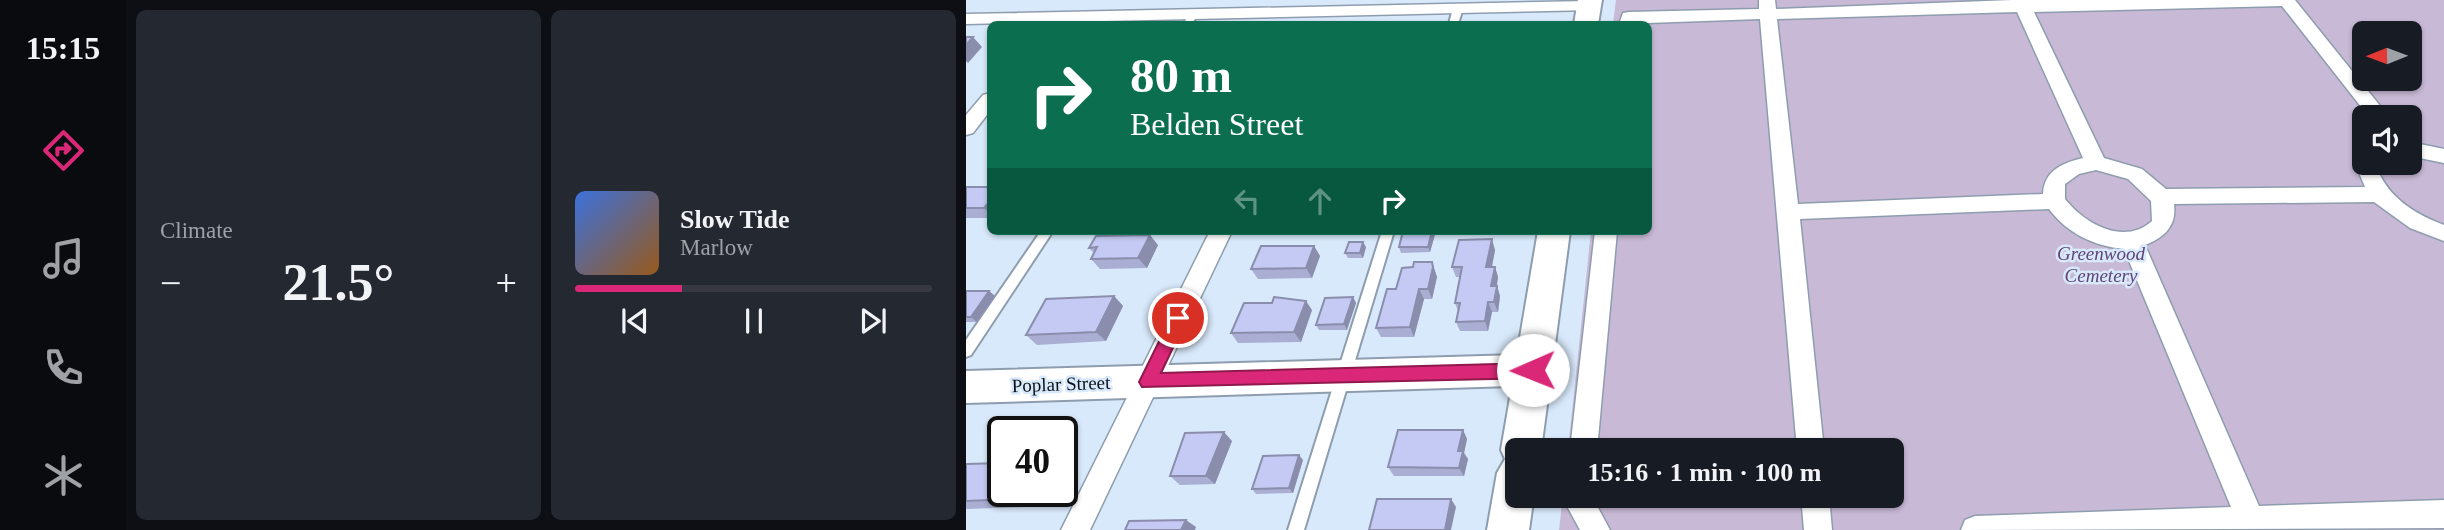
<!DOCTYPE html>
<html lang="en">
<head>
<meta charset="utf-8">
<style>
	:root { --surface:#171b24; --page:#242831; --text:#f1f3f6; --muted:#9ea1a6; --line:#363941; --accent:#db2777 }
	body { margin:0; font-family:Georgia,serif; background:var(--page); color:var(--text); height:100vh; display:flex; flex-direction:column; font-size:26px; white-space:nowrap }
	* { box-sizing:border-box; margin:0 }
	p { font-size:23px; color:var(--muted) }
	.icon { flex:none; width:38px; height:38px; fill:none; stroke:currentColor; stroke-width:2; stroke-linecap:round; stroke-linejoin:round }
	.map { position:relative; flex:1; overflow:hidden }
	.panel { display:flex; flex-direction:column; gap:10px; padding:10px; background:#0d0f14; width:840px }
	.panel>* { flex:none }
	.hud { position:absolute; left:21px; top:21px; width:665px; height:214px; border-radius:10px; box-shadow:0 2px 5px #0004; background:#0b6e4f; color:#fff; overflow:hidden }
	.needle { width:46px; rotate:269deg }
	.tools { position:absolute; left:1386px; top:21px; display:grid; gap:14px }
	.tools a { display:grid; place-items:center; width:70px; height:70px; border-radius:10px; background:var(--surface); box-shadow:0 2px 5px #0004; font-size:35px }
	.speed { position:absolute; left:21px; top:416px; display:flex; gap:14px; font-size:35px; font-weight:700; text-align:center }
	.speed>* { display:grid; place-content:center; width:91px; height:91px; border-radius:50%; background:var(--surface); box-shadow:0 2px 5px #0004; line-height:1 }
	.speed .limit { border:4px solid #111; border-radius:10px; background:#fff; color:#111 }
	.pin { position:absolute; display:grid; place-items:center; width:60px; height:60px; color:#fff; margin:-30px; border:4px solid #fff; border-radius:50%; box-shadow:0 2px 7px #0007 }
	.me { position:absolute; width:77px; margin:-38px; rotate:269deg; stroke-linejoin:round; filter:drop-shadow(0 0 5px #0008) }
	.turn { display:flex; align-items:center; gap:24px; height:147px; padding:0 28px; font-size:32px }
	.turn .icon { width:91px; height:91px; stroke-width:2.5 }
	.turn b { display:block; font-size:49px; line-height:60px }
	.lanes { display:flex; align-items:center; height:66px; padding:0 28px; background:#0003; justify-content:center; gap:35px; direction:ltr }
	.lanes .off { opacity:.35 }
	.big { font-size:52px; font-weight:600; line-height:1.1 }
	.panel .card { flex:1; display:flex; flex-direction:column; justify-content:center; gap:10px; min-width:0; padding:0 24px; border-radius:10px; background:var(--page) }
	.song { display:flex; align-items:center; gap:21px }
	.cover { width:84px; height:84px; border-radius:10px; background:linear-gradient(135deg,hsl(220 70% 55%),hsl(30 70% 35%)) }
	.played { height:7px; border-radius:4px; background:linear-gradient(90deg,var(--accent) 30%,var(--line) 30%) }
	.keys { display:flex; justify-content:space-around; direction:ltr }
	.heat { display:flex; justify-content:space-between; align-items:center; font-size:38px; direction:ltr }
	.panel .tiles { flex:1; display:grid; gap:10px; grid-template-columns:repeat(2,1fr) }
	.trip { position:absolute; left:539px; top:438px; width:399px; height:70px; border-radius:10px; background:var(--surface); box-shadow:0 2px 5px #0004; font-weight:600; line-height:70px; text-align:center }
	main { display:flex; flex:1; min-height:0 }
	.menu { display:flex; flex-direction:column; width:126px; justify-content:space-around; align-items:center; background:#090b0e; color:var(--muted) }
	.menu .icon { width:49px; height:49px }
	.menu .current { color:var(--accent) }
	.menu b { font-size:32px; color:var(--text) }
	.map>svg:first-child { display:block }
</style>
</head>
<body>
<main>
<nav class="menu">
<b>15:15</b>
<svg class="icon current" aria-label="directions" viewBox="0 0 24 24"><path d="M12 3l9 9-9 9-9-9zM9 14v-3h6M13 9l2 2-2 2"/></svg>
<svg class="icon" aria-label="music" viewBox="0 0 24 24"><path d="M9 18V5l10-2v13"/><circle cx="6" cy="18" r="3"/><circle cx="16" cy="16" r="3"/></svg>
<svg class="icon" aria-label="phone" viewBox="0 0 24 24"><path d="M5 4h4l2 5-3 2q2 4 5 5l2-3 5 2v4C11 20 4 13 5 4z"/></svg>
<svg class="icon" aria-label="climate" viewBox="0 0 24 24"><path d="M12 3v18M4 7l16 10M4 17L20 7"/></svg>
</nav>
<section class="panel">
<div class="tiles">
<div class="card"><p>Climate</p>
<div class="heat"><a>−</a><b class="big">21.5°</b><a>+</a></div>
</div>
<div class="card">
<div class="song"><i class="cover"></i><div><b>Slow Tide</b><p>Marlow</p></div></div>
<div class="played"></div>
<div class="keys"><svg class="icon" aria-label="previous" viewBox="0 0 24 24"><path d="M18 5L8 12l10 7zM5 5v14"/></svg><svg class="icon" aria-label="pause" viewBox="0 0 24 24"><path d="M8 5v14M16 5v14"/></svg><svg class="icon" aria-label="next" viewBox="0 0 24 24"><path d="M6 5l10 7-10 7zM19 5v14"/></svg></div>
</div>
</div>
</section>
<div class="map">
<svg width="1478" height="530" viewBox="0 0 1478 530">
	<rect width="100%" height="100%" fill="#d8e9fb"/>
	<path fill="#c8b9d6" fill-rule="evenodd" d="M650,0H1478V530H593L597,495H926V450H602L625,231H682V24H647ZM1398,33H1444V79H1398ZM1398,117H1444V163H1398Z"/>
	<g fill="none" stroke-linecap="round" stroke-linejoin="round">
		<defs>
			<path id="lane" d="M492,5L497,8L492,24H483L487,8Z
				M228,11L233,14L225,24H217L225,12Z
				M75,231H87L5,355L0,357V340Z
				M416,231H428L338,530H322Z"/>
			<path id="street" d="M793,0H809L810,9L1046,0H1329L1423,117H1403L1316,6L1068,12L1138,158L1176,169L1200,189L1399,187L1394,175L1398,162L1418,163L1414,175C1427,201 1452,215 1478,225V241L1444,228L1408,202L1208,204C1211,226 1198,238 1179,245L1293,506L1478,500V528L995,530L999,520L1009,516L1265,507L1158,249C1128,246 1102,234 1083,209L834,219L858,450H831L794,19L653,24L657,13L663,12L793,9ZM1051,12L1117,158C1097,163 1078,170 1077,194L832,204L811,19ZM1130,170L1162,179L1185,201L1186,221C1158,246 1119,224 1099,199V184L1113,174Z
				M623,1L631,6L629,10L0,24V14Z
				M24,93V111L7,133L0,135V115L17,95Z
				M1444,142L1478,149V163L1444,156Z
				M244,231H266L124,530H95Z
				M629,231H651L631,450H604Z
				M601,495H629L630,504L644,530H614L602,508Z
				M835,495H863L866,530H838Z"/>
			<path id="secondary" d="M612,0H636L632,24H608Z
				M572,231H604L575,450H551V495H568L563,530H521L531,473L539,459L535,450L546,386L0,403V371L551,355Z"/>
		</defs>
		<use href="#lane" stroke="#8e9dae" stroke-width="4"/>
		<use href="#street" stroke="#8e9dae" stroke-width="3"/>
		<use href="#secondary" stroke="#8e9dae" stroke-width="4"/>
		<use href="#lane" fill="#fff" fill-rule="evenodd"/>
		<use href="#street" fill="#fff" fill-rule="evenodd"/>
		<use href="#secondary" fill="#fff" fill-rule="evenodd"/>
	</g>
	<path fill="#a9aed2" d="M0,187H24V218H0Z
		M470,231L464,252L435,253L433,247Z
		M192,245L181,268L134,269L125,259L128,253L123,248Z
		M348,246L354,256L346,278L292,279L285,269Z
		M400,247L397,258H382L379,253Z
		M529,250L526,267H529L532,277L531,286L534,296L532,312H526L522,331H494L490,322L492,311L489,303L494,277H490L486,267Z
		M466,262L471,277L466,299H458L448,337H415L410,328L430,289L447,267Z
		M0,291H23L29,296L11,322H0Z
		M148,296L157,306L140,341L71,345L60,335Z
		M387,297L390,303L381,330H353L350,325Z
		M346,310L335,342L272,343L265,333Z
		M497,430L501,439L498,453L502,459L498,476H428L422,467Z
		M266,441L249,484L214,485L204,476Z
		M337,460L327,493L290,494L286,489Z
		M0,464L37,492H69L61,507L0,509Z"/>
	<path fill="#8a8dab" d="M7,37L16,47L2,63L0,61V45Z
		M24,201V214L18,208Z
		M466,231H470L464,252L462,247Z
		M184,235L192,245L181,268L172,258Z
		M526,239L529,250L524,277L520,267Z
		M397,242L400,247L397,258L394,253Z
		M348,246L354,256L346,278L340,268Z
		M466,262L471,277L466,299L462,289Z
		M529,267L532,277L529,296L525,286Z
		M531,286L534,296L532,312L528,302Z
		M453,289L458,299L448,337L444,327Z
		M23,291L29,296L11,322L5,317Z
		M148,296L157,306L140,341L130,332Z
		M387,297L390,303L381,330L378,324Z
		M340,301L346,310L335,342L328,332Z
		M522,302L526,312L522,331L519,321Z
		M497,430L501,439L498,453L502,459L498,476L493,468L492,451Z
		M258,432L266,441L249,484L240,476Z
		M333,455L337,460L327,493L323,488Z
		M52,492H69L61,507L48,499Z
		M485,499L490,507L485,530H479Z
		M220,520L230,527L229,530H215Z"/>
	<path fill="#c5caf4" stroke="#8a8dab" stroke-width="2" d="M0,37H7L0,45Z
		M0,187H24V201L18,208H0Z
		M437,231H466L462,247H433Z
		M184,235L172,258L125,259L131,247L123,248L130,236Z
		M526,239L520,267H529L525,286H531L528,302H522L519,321L490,322L494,303H489L496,267H486L493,240Z
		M383,242H397L394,253H379Z
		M295,246H348L340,268L285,269Z
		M448,262H466L467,267L462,289H453L444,327L410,328L421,289H430L436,268L447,267Z
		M0,291H23L5,317H0Z
		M148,296L130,332L60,335L80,299Z
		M308,297L340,301L328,332L265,333L278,303H306Z
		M387,297L378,324L350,325L359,298Z
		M432,430H497L492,451H497L493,468L422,467Z
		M258,432L240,476H204L219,433Z
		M333,455L323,488L286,489L297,456Z
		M37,463V492H52L48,499L0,501V464Z
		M411,499H485L479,530H403Z
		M220,520L215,530H159L163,521Z"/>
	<path fill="#db2777" stroke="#8e194d" stroke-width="2" d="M212,311L221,318L195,373L567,363L576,370L567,378L176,387L173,382L176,376L207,313Z"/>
	<g text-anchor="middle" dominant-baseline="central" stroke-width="5" stroke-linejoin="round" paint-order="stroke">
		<g font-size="19" font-style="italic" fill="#604477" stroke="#d8e9fb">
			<text x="1135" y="253">Greenwood<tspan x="1135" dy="22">Cemetery</tspan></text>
		</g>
		<g font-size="19" fill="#0a1016" stroke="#d8e9fb">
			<text transform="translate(95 384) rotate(-2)">Poplar Street</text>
		</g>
	</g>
</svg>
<div class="tools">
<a><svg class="needle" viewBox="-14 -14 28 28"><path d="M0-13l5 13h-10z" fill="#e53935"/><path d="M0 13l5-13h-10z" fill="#9ea1a6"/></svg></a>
<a><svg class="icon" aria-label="sound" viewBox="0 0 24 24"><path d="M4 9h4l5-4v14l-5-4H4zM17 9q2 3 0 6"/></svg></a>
</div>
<div class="speed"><div class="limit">40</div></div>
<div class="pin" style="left:212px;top:318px;background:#d93025"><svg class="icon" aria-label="arrive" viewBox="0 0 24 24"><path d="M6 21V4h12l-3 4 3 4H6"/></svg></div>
<svg class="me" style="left:567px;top:370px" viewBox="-20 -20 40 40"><circle r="19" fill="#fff"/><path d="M0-13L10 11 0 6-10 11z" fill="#db2777"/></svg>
<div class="trip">15:16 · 1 min · 100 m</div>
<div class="hud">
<div class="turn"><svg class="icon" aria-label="right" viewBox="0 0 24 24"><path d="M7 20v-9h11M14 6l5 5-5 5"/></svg><div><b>80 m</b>Belden Street</div></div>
<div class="lanes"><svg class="icon off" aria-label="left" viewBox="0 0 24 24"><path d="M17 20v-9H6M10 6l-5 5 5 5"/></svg><svg class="icon off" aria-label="ahead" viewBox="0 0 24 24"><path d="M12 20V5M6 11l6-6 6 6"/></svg><svg class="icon" aria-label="right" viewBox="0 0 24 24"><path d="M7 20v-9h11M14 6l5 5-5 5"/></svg></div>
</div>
</div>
</main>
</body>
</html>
